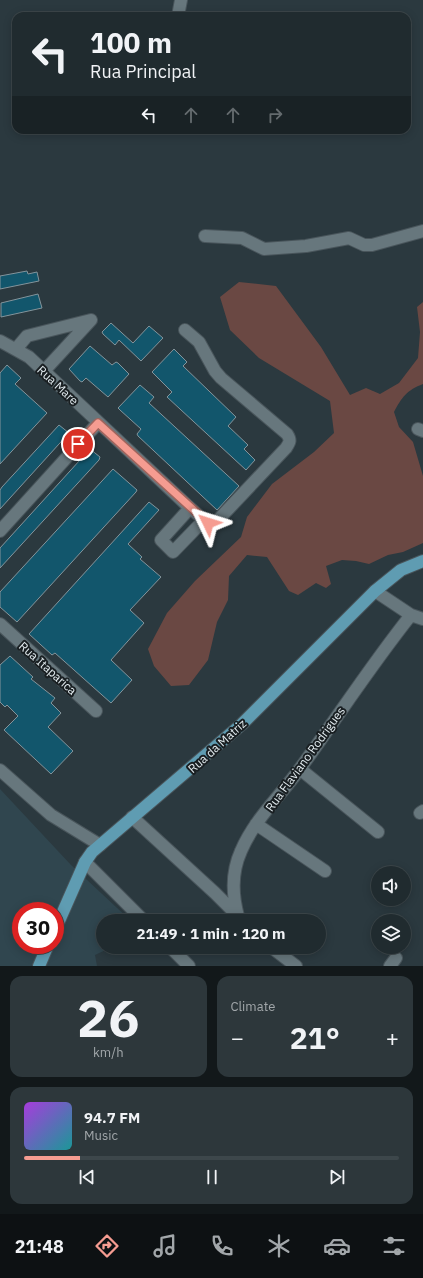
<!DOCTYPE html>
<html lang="en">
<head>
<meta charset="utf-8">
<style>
	:root { --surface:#202b2f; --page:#2d373b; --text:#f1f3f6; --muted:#a2a7aa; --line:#3d474b; --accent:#f59c91 }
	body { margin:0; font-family:"IBM Plex Sans",sans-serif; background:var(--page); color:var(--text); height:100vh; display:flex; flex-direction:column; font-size:15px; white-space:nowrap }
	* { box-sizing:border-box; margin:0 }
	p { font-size:13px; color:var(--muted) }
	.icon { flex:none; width:22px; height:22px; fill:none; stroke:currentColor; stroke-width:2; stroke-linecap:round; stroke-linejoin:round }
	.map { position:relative; height:966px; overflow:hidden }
	.details { display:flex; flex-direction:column; gap:10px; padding:10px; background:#12181a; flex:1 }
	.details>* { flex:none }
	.banner { position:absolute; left:12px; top:12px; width:399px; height:122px; border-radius:12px; box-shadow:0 2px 10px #0003,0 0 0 1px var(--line); background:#202b2f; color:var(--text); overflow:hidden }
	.tools { position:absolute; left:371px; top:866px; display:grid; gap:8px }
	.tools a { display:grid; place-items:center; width:40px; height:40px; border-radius:50%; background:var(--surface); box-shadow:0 2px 10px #0003,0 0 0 1px var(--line); font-size:20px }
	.speed { position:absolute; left:12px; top:902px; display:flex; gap:8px; font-size:20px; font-weight:700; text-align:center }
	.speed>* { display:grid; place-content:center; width:52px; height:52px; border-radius:50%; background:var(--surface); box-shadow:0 2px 10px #0003,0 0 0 1px var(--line); line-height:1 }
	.speed .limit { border:6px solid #d22; background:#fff; color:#111 }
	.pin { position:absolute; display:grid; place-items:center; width:34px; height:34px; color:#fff; margin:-17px; border:2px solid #fff; border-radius:50%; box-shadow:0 1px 4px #0007 }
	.me { position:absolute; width:44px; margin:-22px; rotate:311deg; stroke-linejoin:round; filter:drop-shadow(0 0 3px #0008) }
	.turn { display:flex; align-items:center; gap:14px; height:84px; padding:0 12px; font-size:18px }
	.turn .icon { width:52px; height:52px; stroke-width:2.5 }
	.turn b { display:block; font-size:28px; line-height:34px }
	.lanes { display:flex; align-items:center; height:38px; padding:0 12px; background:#0003; justify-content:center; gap:20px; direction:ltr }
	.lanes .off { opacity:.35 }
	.big { font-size:30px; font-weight:700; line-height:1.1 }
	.details .widget { flex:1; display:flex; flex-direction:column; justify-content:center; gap:6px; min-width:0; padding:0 14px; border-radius:12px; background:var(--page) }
	.details .dial { align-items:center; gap:0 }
	.dial b { font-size:52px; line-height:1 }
	.song { display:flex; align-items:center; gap:12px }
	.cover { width:48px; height:48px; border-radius:6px; background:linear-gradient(135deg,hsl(280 70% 55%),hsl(180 70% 35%)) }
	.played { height:4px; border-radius:2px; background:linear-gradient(90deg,var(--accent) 15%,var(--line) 15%) }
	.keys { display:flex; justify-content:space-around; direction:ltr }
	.heat { display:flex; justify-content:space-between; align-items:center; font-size:22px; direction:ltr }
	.details .tiles { flex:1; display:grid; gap:10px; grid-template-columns:1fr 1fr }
	.widget:last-child { grid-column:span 2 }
	.trip { position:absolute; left:96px; top:914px; width:230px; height:40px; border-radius:20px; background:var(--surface); box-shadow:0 2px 10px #0003,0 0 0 1px var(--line); font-weight:700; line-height:40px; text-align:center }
	.menu { display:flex; height:64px; justify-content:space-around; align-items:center; background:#0d1113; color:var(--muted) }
	.menu .icon { width:28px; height:28px }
	.menu .selected { color:var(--accent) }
	.menu b { font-size:18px; color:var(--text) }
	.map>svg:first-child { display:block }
</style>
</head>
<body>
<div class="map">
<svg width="423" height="966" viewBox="0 0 423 966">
	<rect width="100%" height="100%" fill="#2b393f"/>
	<path fill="#30464f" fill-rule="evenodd" d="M0,789L71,865L131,921H103V947H112L95,955L97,966H0ZM21,911H55V945H21Z"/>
	<path fill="#6a4843" d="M239,282L276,286L321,347L350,395L366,388L380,394L399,383L418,358L420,332L417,307L423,302V384C407,390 402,397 394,412L399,427L413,442L423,476V543L403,552L388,555L369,564L356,561L342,560L326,566L331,584L326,588L316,583L298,595L289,591L267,557L247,555L229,576L228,600L217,622L208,660L189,685L171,686L154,666L148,649L167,613L195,581L241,537L247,517L272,484L314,452L334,433L330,401L259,358L230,330L220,297Z"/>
	<path fill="#12566c" stroke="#84949b" d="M27,271L28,274L37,272L39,281L0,289V276Z
		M38,294L42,308L1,317V303Z
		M111,323L133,343L149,326L163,338L141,361L119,340L115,345L103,334L102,332Z
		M90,346L112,365L116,362L118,363L129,374L108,397L86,378L82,382L80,381L69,369Z
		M174,349L187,362L183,366L236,417L228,426L248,445L244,449L255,460L246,470L167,397L172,392L152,372Z
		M7,365L21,378L15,384L47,413L0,464V373Z
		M140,385L154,397L149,403L239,486L217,510L138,436L137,434L141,429L120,410L118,408Z
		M59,425L69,433L0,509V490L2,487Z
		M90,449L100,457L99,460L0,568V548Z
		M113,469L137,490L136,492L17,622L0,607V592Z
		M149,502L159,510L128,544L142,557L140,559L161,577L130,610L144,623L111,660L132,680L111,703L55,653L52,655L29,634Z
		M10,656L33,677L31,679L55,698L51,703L61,713L48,727L73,751L51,774L4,730L18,716L7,705L5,707L0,702V665Z"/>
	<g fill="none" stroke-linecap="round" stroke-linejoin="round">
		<defs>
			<path id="minor" d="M178,16L181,0
				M205,236L242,238L264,249L306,246L349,238L364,245H372L423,231
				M185,330L199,342L215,371L221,378L287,434C291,440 290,442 286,448L218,520L212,523L204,520
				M0,341L29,357L190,508L204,520L173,552L161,540L190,508
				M16,349L27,336L91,320L44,371
				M418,429L423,431
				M0,531L98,423
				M375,591L411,615L423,619
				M0,624L96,711
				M300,769L378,832
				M0,770L51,815L100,845
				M420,813L423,811
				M132,817L215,893L236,914
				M256,824L325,871
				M85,862L144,921
				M238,916C232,894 231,873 241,851C254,820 280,796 299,770C337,718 371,665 411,615
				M170,947L189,966
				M271,947L296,966
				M390,966L396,958"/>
			<path id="major" d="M55,930L85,862L92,852L242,724L375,591L401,570L423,561
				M39,966L48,945"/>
		</defs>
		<use href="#minor" stroke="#49555b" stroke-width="14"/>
		<use href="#major" stroke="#49555b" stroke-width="14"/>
		<use href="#minor" stroke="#67777d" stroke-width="12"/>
		<use href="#major" stroke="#5f9cb2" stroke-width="12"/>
	</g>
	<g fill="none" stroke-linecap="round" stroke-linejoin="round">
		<defs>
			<path id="route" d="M78,444L98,423L208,523"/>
		</defs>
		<use href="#route" stroke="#9f655e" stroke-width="10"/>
		<use href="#route" stroke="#f59c91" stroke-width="7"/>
	</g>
	<g text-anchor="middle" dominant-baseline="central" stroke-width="4" stroke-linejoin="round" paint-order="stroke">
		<g font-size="12" fill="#e4edf1" stroke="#191f22">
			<text transform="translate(58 385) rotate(43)">Rua Mare</text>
			<text transform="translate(48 668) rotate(42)">Rua Itaparica</text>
			<text transform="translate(217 746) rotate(-42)">Rua da Matriz</text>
			<text transform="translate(305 759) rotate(-54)">Rua Flaviano Rodrigues</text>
		</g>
	</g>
</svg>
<div class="tools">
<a><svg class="icon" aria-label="sound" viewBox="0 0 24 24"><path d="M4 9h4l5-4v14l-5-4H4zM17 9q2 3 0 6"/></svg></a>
<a><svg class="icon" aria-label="layers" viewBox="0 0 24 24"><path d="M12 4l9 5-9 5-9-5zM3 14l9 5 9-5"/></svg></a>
</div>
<div class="speed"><div class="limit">30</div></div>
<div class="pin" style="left:78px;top:444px;background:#d93025"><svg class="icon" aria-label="arrive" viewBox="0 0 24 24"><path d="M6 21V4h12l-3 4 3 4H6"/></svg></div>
<svg class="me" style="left:208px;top:523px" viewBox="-20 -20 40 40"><path d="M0-17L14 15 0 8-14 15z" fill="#f59c91" stroke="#fff" stroke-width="4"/></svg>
<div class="trip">21:49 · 1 min · 120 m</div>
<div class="banner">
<div class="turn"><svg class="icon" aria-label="left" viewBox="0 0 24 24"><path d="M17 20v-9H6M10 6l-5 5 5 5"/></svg><div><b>100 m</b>Rua Principal</div></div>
<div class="lanes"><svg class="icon" aria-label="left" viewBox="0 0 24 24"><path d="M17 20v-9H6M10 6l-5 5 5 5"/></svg><svg class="icon off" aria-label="ahead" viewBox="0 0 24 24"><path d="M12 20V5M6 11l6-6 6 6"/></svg><svg class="icon off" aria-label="ahead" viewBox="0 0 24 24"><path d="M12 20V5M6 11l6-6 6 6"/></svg><svg class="icon off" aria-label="right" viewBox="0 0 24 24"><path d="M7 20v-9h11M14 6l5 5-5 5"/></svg></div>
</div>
</div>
<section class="details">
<div class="tiles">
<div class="widget dial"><b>26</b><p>km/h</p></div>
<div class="widget"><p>Climate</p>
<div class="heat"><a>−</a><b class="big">21°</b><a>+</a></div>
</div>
<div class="widget">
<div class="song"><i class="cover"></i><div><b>94.7 FM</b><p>Music</p></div></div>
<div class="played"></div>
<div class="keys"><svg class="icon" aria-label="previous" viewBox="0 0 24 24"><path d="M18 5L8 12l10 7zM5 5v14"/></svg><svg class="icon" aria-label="pause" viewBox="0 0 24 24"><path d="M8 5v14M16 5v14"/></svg><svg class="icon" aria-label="next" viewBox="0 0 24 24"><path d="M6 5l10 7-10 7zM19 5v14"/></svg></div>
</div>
</div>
</section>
<nav class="menu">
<b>21:48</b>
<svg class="icon selected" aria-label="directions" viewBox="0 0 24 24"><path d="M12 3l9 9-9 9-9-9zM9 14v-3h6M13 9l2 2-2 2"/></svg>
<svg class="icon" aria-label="music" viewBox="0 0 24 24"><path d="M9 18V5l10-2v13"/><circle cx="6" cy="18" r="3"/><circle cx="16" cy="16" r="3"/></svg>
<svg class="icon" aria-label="phone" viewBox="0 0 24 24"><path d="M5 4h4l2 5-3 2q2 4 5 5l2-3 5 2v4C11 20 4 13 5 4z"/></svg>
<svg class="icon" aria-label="climate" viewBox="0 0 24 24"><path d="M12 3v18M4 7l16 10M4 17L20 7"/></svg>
<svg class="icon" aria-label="car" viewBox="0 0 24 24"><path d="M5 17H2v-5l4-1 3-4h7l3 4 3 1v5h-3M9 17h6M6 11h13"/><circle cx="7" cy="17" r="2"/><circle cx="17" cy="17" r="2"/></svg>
<svg class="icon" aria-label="filters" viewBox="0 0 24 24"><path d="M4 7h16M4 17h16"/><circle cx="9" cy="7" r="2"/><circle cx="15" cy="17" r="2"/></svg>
</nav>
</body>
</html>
